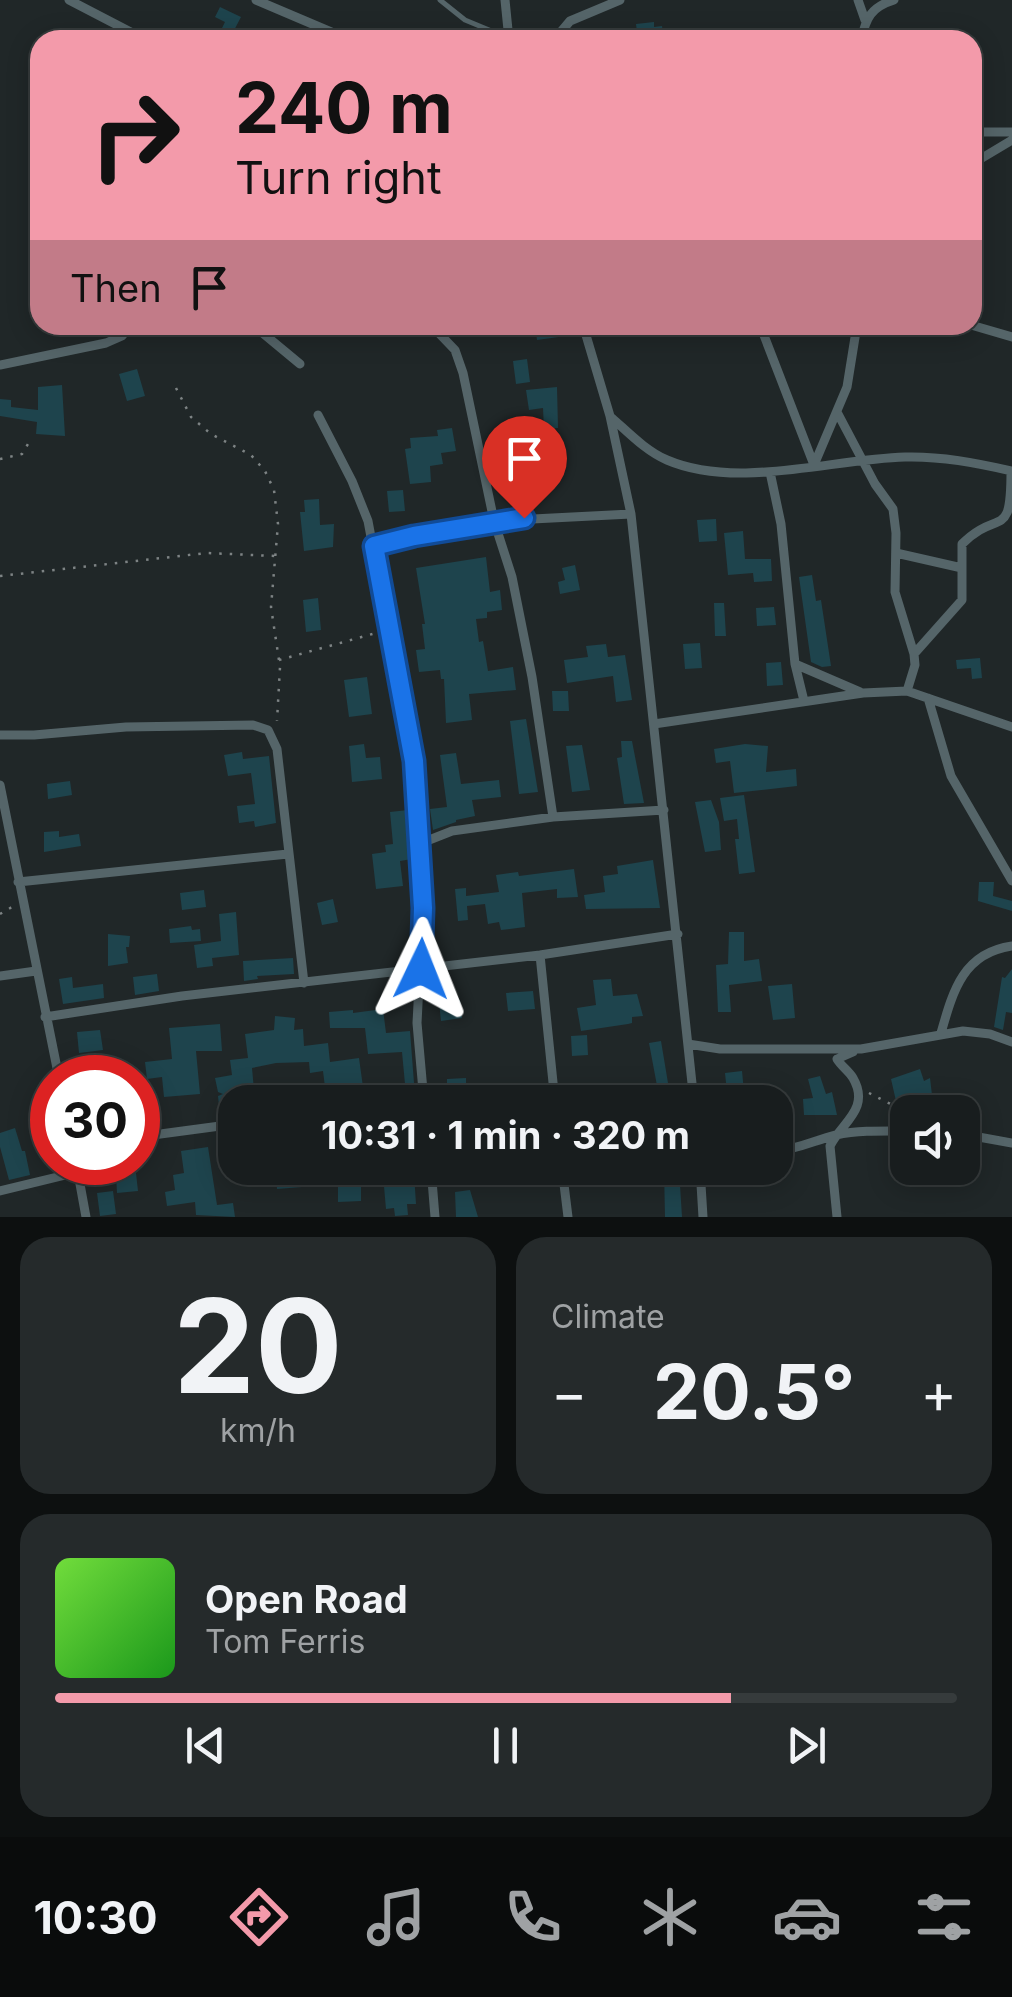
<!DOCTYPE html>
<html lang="en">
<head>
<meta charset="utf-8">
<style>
	:root { --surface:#181d1e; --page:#252a2b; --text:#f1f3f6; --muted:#9fa2a4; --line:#363b3c; --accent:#f39aaa }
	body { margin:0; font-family:Inter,sans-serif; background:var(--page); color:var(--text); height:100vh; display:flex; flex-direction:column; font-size:38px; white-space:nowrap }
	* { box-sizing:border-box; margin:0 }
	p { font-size:32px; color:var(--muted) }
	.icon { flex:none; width:55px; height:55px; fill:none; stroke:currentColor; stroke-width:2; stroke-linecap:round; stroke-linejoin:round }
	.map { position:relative; height:1217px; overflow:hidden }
	.sheet { display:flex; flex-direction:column; gap:20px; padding:20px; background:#0d1010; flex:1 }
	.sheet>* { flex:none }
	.top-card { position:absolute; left:30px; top:30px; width:952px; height:305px; border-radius:30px; box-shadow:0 5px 25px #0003,0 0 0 2px var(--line); background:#f39aaa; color:#111; overflow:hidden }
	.buttons { position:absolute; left:890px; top:1095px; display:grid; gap:20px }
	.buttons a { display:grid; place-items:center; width:90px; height:90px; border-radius:20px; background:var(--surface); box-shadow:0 5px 25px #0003,0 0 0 2px var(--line); font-size:50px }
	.speed { position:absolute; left:30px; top:1055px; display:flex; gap:20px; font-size:50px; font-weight:700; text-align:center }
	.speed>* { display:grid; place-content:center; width:130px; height:130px; border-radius:50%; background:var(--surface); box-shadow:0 5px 25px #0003,0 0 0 2px var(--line); line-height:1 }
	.speed .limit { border:15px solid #d22; background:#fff; color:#111 }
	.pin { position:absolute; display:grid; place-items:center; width:85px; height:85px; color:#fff; margin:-102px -42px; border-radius:50% 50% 50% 0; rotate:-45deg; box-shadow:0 0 10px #0007 }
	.pin .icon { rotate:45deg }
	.me { position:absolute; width:110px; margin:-55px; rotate:2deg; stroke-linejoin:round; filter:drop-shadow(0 0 8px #0008) }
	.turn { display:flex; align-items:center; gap:35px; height:210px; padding:0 40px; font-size:45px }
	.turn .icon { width:130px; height:130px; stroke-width:2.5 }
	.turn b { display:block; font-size:70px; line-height:85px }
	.then { display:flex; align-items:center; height:95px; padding:0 40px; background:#0003; gap:20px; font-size:38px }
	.big { font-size:75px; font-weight:700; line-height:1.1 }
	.sheet .tile { flex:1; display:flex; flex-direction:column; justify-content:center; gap:15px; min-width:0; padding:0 35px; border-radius:30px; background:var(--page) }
	.sheet .dial { align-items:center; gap:0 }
	.dial b { font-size:130px; line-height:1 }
	.song { display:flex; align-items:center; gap:30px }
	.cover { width:120px; height:120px; border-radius:15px; background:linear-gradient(135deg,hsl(100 70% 55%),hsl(120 70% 35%)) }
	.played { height:10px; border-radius:5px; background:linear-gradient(90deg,var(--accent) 75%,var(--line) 75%) }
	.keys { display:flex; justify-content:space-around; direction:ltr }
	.heat { display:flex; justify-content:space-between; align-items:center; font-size:55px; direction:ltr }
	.sheet .tiles { flex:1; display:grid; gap:20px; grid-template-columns:1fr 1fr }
	.tile:last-child { grid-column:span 2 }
	.trip { position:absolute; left:218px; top:1085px; width:575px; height:100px; border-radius:30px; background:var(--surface); box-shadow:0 5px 25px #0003,0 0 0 2px var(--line); font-weight:700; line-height:100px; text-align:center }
	.dock { display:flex; height:160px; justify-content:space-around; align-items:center; background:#0a0c0c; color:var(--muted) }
	.dock .icon { width:70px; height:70px }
	.dock .current { color:var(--accent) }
	.dock b { font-size:45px; color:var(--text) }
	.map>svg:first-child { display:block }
</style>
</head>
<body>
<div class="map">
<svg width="1012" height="1217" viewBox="0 0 1012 1217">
	<rect width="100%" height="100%" fill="#202728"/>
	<path fill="#1e444d" d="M220,7L241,17L229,40L218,36L225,22L215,17Z
		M654,22V27L662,26L664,40H638L636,24Z
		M535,325H572L573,335L537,340Z
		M527,359L530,382L516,384L513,361Z
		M137,369L145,396L127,401L119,374Z
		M62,385L65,436L36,434L37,422L0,416V399L11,400V407L38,410V387Z
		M557,387L558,428L544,429L543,408L529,410L526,390Z
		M452,428L456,451L441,453L443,464L430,466L431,482L410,484L405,449L411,448L410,438L438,436L437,430Z
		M544,441L545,468L515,472L517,497L504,498L495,450Z
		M403,490L405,511L389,512L387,491Z
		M319,499L320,525L334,524L333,547L304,551L300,512H305L304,500Z
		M716,519L717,541L699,542L697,520Z
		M743,531L745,559H771L772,581L754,582L753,573L728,575L724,533Z
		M486,557L490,592L500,590L502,610L487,612V618L476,619L479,642L483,641L488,671L513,667L516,690L469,694L472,720L446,723L444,679H441L440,670L419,672L416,650L425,649L422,624H425L416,568Z
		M575,565L580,590L560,594L558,582L565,580L562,568Z
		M812,575L816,601L821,600L831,666L822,667L811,662L799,577Z
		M318,598L321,630L306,632L303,600Z
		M714,603H724L726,636H715Z
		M774,607L776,625L757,626L756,608Z
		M700,643L702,668L685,669L683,644Z
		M606,644L608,657L625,655L632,700L616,702L613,676L567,683L564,660L588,657L586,646Z
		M980,658L982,678L972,679L971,668L957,669L956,660Z
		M781,662L783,685L767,686L766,663Z
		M367,677L372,714L349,717L344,680Z
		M552,691H568L569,711H553Z
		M526,719L538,792L519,794L510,721Z
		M621,741H632L644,803L624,804L617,758L622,757Z
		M364,744L366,758L380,757L382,779L352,782L349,746Z
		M745,744L768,746L766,772L796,769L797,786L734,793L730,761L716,763L714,749Z
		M582,745L590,790L572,792L566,746Z
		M242,752L243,759L269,756L276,823L255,827L254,821L239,823L237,806L255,804L251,773L228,776L224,755Z
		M456,753L461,784L499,780L501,797L472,800L475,816L456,820V822L433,830L430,809L447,807L440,755Z
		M70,781L72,795L48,799L47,784Z
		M744,795L755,872L739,874L735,839H739L737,819L724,821L720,798Z
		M711,800L719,822L721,850L705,852L695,802Z
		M408,810L412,859L400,861L403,886L376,889L372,854L386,852L385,845L393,844L390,812Z
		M59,831V837L79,834L81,846L44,852V832Z
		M653,860L660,908L586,909L584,895L605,892L603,876L618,874L617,866Z
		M574,869L578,897L557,898V889L522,893L525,927L501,930L499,922L488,924L485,904L467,906L468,920L458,921L455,889L466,888V896L499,892L496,875L518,872L519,876Z
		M979,882H994L993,896L1012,901V911L978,901Z
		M204,890L206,907L182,910L180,893Z
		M333,899L338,922L322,925L317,903Z
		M236,912L239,955L212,958L213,966L197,968L194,945L221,941L219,914Z
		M191,926L192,930L200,929L201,941L170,943L169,929Z
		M729,932H744V961L759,959L762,981L729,985L731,1012H718L716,965L728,964Z
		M108,934L130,936L129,947H126L128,963L108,966Z
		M293,958L294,974L257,976L258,979L244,981L243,961Z
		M1012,969V1013L1006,1012L1003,1030L994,1027L1002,977L1005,978Z
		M157,974L159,991L135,995L133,977Z
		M72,977L73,988L103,984L104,998L63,1004L59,979Z
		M611,979L613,996L637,994L643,1016L632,1017V1023L628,1024L581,1031L577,1008L596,1005L593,980Z
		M792,984L795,1018L773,1020L768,986Z
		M533,991L535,1009L508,1011L506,993Z
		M460,1000L462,1018L441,1021L439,1002Z
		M383,1009L386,1033L410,1031L414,1083L405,1084L402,1052L368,1054L365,1028H330L329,1012L353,1010V1013Z
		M275,1016L295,1018L294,1030L303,1029L304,1046L328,1043L330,1062L359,1058L363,1087L338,1094L337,1086L325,1087L323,1071L310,1073L309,1062L276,1063L252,1068L255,1101L219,1105L218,1096L223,1094L218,1092L215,1078L232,1075L230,1060L248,1058L245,1034L274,1030Z
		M220,1024L222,1051H196L200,1094L164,1097L162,1077L147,1079L145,1062L172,1059L169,1028Z
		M100,1030L103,1050L79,1053L77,1032Z
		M587,1035L588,1055L572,1056L571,1036Z
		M661,1041L669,1089L658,1091L649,1043Z
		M920,1069L924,1081L930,1078L932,1095L896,1101L891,1079Z
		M742,1071L745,1102H728L725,1073Z
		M820,1076L826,1094L832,1092L837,1115H804L803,1099L813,1098L808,1079Z
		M466,1078V1100H447V1079Z
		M413,1085L415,1098L367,1102L365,1090Z
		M15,1128L22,1151H25L30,1175L9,1180L0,1147V1133Z
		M208,1147L217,1205L233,1203L235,1217L196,1215L195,1202L167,1206L165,1192L175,1190L173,1175L184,1173L181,1151Z
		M279,1168H301L302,1187L277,1189L276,1174L280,1173Z
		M749,1168H775L777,1179L751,1182Z
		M679,1169L682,1217H665L664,1170Z
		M136,1173L138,1191L117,1193L116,1175Z
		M414,1173L416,1204H407L408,1215L395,1216L394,1208L386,1209L383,1175Z
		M338,1185H361V1201L338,1202Z
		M470,1190L478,1217H456L455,1192Z
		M113,1191L116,1214L100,1216L97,1193Z"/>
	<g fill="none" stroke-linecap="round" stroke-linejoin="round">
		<path stroke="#7d8384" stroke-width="2.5" stroke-dasharray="2.5 8" stroke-linecap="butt" d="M176,388L191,417L211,434L251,455L265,471L274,490L278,524L271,607L280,667L277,721
			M0,459L22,454L28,444
			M0,576L207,553L275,556
			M279,660L376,633
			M0,914L12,907
			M869,1093L908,1113"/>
		<path stroke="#556569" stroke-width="5" d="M440,0L465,20L506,37"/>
		<path stroke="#556569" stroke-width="9" d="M69,0L146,40
			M256,0L350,40
			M505,0L509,40
			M858,0L865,20
			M554,40L570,21L620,0
			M861,40C866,18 871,7 894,0
			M972,132H1012
			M972,164L1012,140
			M253,325L300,364
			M431,325L455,350L463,373L494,521L512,577L532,677L553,817
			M583,325L610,416L631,514L694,1102
			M760,325L814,465
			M971,325L1012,337
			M0,365L106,343L122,336L131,325
			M837,412L875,484L893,509L896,533L895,592L914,654L915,665L907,691
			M318,415L352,481L368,521L413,761L423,908L417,1023L424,1102
			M612,418C629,433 646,451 667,460C737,490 831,459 905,457C941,456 976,463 1012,471
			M814,465L847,387L857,325
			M770,472L781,524L795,664L860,692
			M373,546L494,521L631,514
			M896,553L962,568
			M914,654L962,600V544C999,507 1011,543 1011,471
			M795,664L804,701
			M928,698L951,776L1012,881
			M654,724L863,693L907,691L1012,727
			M0,735H34L126,727L253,725L268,730L277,749L304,983
			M0,785L59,1078
			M419,844L452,831L553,817L664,810
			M18,882L288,854
			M540,955L555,1102
			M0,976L36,971
			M45,1017L182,996L540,955L678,934
			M941,1033C953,991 963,953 1012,946
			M688,1044L720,1049H861L963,1031L990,1034L1012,1042
			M962,1134L1012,1143
			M138,1137L235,1124
			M775,1151C797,1150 815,1140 836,1135C860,1130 884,1131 908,1131
			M76,1162L86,1217
			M431,1168L435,1217
			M562,1168L568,1217
			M700,1168L703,1217
			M0,1191L78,1172
			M837,1217L830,1146C841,1123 871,1109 853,1078C849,1071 841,1066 837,1059L853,1052"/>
	</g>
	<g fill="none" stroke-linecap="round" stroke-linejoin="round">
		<defs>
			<path id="route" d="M421,969L423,908L414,761L374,546L414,536L524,518"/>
		</defs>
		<use href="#route" stroke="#114b97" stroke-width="25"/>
		<use href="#route" stroke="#1a73e8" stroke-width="18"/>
	</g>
</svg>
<div class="buttons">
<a><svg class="icon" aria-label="sound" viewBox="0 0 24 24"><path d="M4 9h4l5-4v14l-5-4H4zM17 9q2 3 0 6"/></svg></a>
</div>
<div class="speed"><div class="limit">30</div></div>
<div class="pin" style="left:524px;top:518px;background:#d93025"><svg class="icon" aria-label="arrive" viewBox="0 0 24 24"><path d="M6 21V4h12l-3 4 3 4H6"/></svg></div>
<svg class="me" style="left:421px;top:969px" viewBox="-20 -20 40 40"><path d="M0-17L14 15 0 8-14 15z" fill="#1a73e8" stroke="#fff" stroke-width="4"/></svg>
<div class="trip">10:31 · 1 min · 320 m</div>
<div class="top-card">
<div class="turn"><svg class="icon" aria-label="right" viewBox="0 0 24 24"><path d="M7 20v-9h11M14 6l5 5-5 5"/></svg><div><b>240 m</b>Turn right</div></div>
<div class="then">Then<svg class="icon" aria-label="arrive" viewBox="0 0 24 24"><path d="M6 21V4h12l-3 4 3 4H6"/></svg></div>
</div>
</div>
<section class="sheet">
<div class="tiles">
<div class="tile dial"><b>20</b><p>km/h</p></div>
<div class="tile"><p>Climate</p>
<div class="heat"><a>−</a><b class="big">20.5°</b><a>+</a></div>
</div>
<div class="tile">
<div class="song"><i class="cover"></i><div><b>Open Road</b><p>Tom Ferris</p></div></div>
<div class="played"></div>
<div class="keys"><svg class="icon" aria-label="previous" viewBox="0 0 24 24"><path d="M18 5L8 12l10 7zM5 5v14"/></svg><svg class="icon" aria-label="pause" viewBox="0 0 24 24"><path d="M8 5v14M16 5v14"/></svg><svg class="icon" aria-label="next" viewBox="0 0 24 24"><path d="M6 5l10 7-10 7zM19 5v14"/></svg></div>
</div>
</div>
</section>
<nav class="dock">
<b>10:30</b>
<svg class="icon current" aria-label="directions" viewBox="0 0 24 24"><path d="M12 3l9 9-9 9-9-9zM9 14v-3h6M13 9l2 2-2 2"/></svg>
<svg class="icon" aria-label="music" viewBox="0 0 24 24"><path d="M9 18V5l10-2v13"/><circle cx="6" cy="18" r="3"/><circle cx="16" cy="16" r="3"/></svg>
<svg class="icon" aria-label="phone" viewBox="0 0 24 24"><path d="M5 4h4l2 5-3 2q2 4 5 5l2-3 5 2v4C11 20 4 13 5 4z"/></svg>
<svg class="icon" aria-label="climate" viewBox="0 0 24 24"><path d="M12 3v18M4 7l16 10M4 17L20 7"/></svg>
<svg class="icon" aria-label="car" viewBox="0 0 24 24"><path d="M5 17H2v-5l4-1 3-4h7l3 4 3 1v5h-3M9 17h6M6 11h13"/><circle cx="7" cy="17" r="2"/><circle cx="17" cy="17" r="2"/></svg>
<svg class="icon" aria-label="filters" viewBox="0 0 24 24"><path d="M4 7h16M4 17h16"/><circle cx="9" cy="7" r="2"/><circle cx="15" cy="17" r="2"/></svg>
</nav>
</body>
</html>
